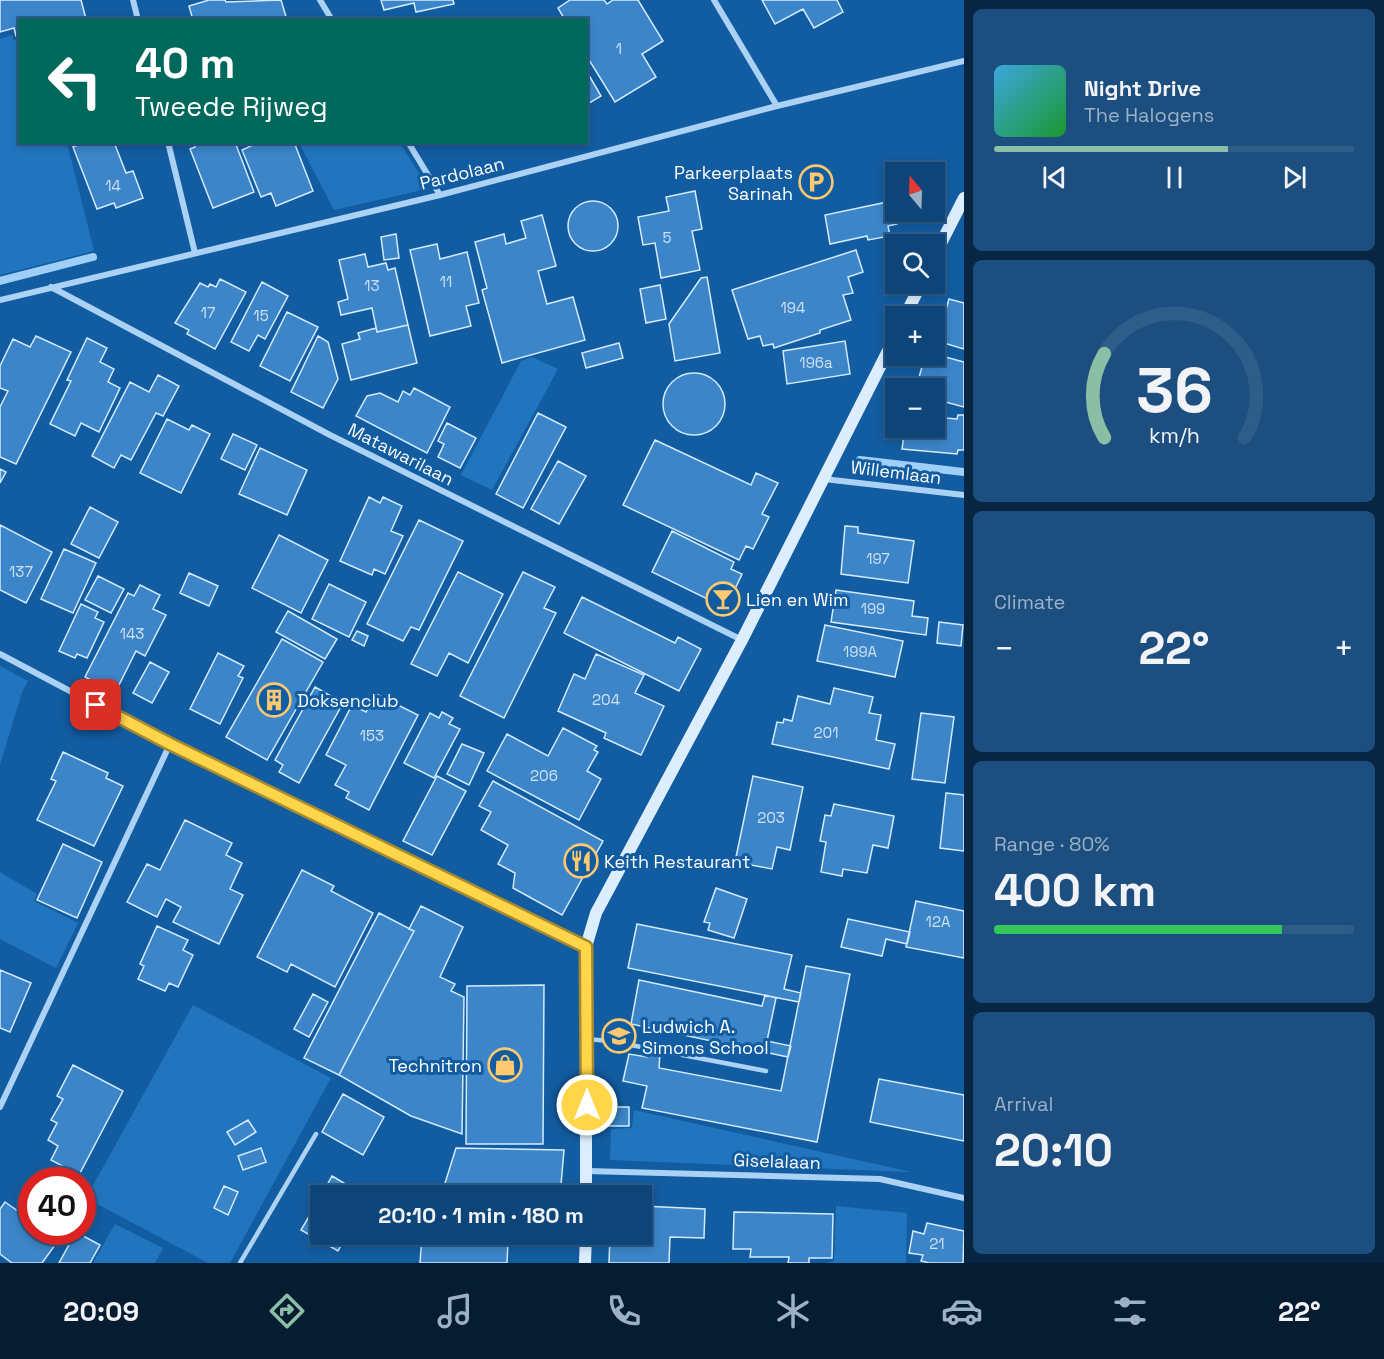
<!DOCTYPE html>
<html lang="en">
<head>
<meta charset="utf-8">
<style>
	:root { --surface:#0e4579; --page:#1c4f80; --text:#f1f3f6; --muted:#9bb1c6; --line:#2e5d8a; --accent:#8abfa5 }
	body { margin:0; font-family:"Space Grotesk",sans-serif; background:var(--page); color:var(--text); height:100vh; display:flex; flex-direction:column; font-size:22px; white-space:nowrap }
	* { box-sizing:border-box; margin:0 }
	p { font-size:20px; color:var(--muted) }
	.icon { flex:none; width:33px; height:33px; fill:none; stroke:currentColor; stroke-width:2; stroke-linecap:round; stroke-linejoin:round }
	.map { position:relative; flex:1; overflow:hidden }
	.side { display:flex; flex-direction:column; gap:9px; padding:9px; background:#082643; width:420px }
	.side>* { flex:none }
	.guide { position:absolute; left:18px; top:18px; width:570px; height:126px; border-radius:0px; box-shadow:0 3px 9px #0003,0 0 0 2px var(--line); background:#00695c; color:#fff; overflow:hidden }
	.needle { width:39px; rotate:341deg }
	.controls { position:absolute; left:885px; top:162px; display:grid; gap:12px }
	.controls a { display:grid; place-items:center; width:60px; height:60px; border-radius:0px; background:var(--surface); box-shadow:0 3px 9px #0003,0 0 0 2px var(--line); font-size:30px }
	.speed { position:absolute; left:18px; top:1167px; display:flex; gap:12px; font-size:30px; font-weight:700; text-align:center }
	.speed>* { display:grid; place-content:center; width:78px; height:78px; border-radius:50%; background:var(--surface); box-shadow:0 3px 9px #0003,0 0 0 2px var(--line); line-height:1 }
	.speed .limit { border:9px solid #d22; background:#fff; color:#111 }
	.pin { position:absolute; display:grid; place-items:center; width:51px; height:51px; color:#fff; margin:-26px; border-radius:12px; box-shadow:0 3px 9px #0006 }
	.me { position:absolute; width:66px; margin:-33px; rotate:0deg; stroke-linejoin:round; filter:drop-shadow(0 0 4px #0008) }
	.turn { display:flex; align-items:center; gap:21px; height:126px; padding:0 18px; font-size:27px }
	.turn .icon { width:78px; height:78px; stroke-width:2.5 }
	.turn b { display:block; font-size:42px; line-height:51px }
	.big { font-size:45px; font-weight:700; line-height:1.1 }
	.side .tile { flex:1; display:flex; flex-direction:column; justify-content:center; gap:9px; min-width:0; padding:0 21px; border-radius:9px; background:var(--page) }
	.side .dial { align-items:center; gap:0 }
	.dial svg { height:156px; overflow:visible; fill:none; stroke:var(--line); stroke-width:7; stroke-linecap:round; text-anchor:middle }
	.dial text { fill:var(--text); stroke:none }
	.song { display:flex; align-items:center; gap:18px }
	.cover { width:72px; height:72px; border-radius:9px; background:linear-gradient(135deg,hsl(200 70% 55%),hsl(130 70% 35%)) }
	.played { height:6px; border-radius:3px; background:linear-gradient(90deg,var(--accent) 65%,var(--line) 65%) }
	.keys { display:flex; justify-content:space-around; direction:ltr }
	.heat { display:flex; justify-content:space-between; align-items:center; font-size:33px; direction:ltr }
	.charge { height:9px; border-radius:4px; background:linear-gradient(90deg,#34c759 80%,var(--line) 0) }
	.trip { position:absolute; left:310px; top:1185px; width:342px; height:60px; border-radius:0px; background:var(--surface); box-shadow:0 3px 9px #0003,0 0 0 2px var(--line); font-weight:700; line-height:60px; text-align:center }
	.tabs { display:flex; height:96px; justify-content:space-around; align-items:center; background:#061c30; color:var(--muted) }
	.tabs .icon { width:42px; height:42px }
	.tabs .selected { color:var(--accent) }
	.tabs b { font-size:27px; color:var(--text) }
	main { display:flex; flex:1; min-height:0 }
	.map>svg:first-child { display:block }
</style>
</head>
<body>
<main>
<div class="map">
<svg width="964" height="1263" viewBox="0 0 964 1263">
	<rect width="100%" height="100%" fill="#125ca1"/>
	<path fill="#2175be" d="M12,35L14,40L19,39L20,142L67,143L94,251L0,275V39Z
		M299,143H400L422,178V188L418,191L334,210Z
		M532,357L558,369L492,490L461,475L521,361Z
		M0,666L28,681L22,692L0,765Z
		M0,872L37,894L34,901L78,923L56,968L0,939Z
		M193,1005L331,1078L230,1263H208L86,1198Z
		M634,1110L911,1172L610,1160L611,1129L632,1128Z
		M836,1206L907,1213L906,1263H826L834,1261Z
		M115,1224L163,1248L155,1263H93Z"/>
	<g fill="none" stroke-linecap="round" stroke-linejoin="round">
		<path stroke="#9dcff8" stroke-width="8" d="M0,281L93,257
			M860,460L964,472"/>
	</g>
	<path fill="#3b85c8" stroke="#d4eafe" stroke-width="1.5" d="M0,0H81L86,19L20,20V35L16,36L14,28L0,32Z
		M209,0H225L226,2L281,0L287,20H193L189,6Z
		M381,0H453L454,4L416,12L414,3L384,10Z
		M570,0H604L607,4L613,0H638L663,41L642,54L656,77L615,102L586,55V20H565L558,8Z
		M762,0H837L843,12L814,28L803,9L775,24Z
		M590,77L601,96L586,105V79Z
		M85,142H114L126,173L133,171L143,198L116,208L114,203L97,209L73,147Z
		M193,142H235L254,192L213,208L190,149L195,147Z
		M260,142H294L313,191L276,206L271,193L261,197L242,150Z
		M695,191L702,229L692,231L700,270L661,278L655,243L643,245L638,217L669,211L666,197Z
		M568 226a25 25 0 1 1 50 0a25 25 0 1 1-50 0Z
		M892,201L897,224L888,226L890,236L868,240L867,236L830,244L825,215Z
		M542,215L556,266L538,271L547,304L573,297L585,340L502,363L482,290L487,288L475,242L504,234L506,244L526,238L521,221Z
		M396,234L399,258L384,260L381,237Z
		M437,244L440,259L467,252L479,303L466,306L471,326L430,336L410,250Z
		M856,250L863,272L848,277L853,293L843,295L851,320L820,330V333L774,348L773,344L763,346L760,336L748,339L732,290Z
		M365,254L368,267L386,263L388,270L395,268L408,325L377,332L372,308L341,315L338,302L348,299L339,260Z
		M707,277L720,353L675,361L669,324L701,278Z
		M220,279L246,292L215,349L187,334L189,330L175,323L200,283L208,287L210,284L216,287Z
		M262,282L288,296L265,339L258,335L249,351L231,342Z
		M660,285L666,319L646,323L640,289Z
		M949,299L964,303V349L937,341Z
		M287,312L318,327L290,381L260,366Z
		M408,325L417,363L351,380L342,344L360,339L358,333L376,328L377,332Z
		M36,336L71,352L16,464L0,457V407L8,391L0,388V366L13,339L30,347Z
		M318,336L328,342L338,379L323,408L291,392Z
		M87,338L107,348L100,362L114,369L108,382L120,388L99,432L81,423L75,436L50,424L71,381L67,380Z
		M845,341L850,374L787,384L783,351Z
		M619,343L623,358L586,368L582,353Z
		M934,354L964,362V407L934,399V388H916L925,356Z
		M663 404a31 31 0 1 1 62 0a31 31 0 1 1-62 0Z
		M158,375L179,386L163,416L156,413L131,460L121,455L114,468L92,456L130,382L149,392Z
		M414,388L450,407L427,453L356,416L367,396L380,393L398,402L403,391L410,395Z
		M538,413L566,427L523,508L496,494Z
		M958,415H964V450H958L957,454L902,449L905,428H934V417L957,419Z
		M167,419L189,430L192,425L210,434L181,493L140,473Z
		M447,423L476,438L460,468L438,457L444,444L438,441Z
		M233,434L257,445L245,470L221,459Z
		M655,440L751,485L756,473L778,483L762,514L769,517L753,549L746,546L739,560L623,505Z
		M260,448L307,470L287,515L239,494Z
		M558,461L586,476L559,524L531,509Z
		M0,469L6,472L0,483Z
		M369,497L380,503L383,497L402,506L391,531L403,536L385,574L374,569L372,575L340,561Z
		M90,507L118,522L99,558L71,544Z
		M419,520L463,541L419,630L411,627L403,641L367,624Z
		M0,525L52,552L26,603L0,590Z
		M845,526L858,527V533L914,541L908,583L841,574Z
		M672,531L734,562L731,569L742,574L726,608L652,572Z
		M279,535L328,560L301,613L252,588Z
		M64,549L96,563L73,613L41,599Z
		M458,572L503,594L468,663L449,653L437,676L411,664Z
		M523,572L555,587L544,608L556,613L504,718L460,696Z
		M189,573L218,586L209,606L180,593Z
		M98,576L124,589L111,613L85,600Z
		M329,584L366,602L349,637L312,619Z
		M140,585L160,595L153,609L166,615L145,656L136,651L115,693L85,677L128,593L134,596Z
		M836,590L914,601L912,616L928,618L926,635L831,622Z
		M582,597L675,643L678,637L701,649L679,691L564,633Z
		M81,604L98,612L95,618L104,622L87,658L77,654L75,658L59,651Z
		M288,611L337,639L325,659L276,632Z
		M939,622L963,625L961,646L937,643Z
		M825,625L903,641L895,677L817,661Z
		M357,631L368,636L364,646L352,640Z
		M282,639L323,662L267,760L226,737Z
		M218,653L244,666L238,676L243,678L220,724L190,709Z
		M596,654L644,675L635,693L664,706L641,755L604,738L606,733L558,711L574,674L585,679Z
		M150,662L169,672L152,703L133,693Z
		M315,687L343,703L299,783L279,772L283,765L275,760Z
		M834,688L873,697L869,713L881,715L876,740L895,744L889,769L772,744L777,722L783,723L784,719L792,721L798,696L830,704Z
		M376,694L418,715L369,810L346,798L349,792L335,785L346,765L326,755L352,705L366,712Z
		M442,712L453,718L449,724L460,729L434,778L404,763L430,713L439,718Z
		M921,713L954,717L945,783L912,779Z
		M563,728L597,746L594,750L598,752L587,771L601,779L579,820L487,771L507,734L548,756Z
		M462,744L484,753L469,785L447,774Z
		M63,752L108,773L106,778L123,786L94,846L37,820L56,781L51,779Z
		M437,776L466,791L432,855L403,841Z
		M753,776L803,787L790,850L777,847L772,869L735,862Z
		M493,781L603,841L562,915L513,888L515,873L498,864L508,845L481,830L491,812L479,806Z
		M946,793L964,795V851L940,848Z
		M834,804L894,816L888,848L873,845L867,873L843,869L842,876L821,872L826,842L820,841L825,815L831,816Z
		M185,820L232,843L226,855L242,863L230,889L243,895L219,944L173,922L181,907L166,899L157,917L127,902L147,864L160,870Z
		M63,844L102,862L77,918L37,900Z
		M302,870L334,886L331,891L373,913L335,987L291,964L287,972L257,957Z
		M716,888L747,899L734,938L708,930L710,923L704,922Z
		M916,901L964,911V958L906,947Z
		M421,906L463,927L440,977L455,984L451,991L464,997L462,1134L411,1116L339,1075L414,931L409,929Z
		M379,913L414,931L339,1075L304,1058Z
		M848,919L910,932L907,944L886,939L882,956L841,947Z
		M637,924L792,955L784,989L801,993L799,1002L628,968Z
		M157,926L188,940L183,950L193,955L178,987L169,983L165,991L138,979L144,966L140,964Z
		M806,966L850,974L817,1142L642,1108L647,1086L623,1081L629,1054L647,1057L649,1050L660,1053L659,1068L781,1091Z
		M0,970L31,983L10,1032L0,1028Z
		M639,980L762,1006L765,995L776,998L767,1041L791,1046L788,1057L631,1024Z
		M544,985L543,1144H466L467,986Z
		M313,994L328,1002L309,1037L294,1029Z
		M73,1065L123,1091L79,1175L51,1160L58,1146L48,1140L57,1123L51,1120L63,1099L57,1096Z
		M879,1079L964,1095V1141L870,1122Z
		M343,1094L384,1117L363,1155L322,1132Z
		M608,1107H629V1126H608Z
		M248,1120L256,1132L235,1145L227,1132Z
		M261,1148L266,1162L243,1170L238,1156Z
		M456,1148L564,1150L560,1196H523L524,1191L472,1187L469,1196H441Z
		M332,1176L366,1196H321Z
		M224,1186L238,1192L228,1215L214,1208Z
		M321,1196V1234H347L338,1251L301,1230Z
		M5,1202L32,1221V1232H46L58,1241L42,1263H12L0,1254V1209Z
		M642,1206L705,1209L704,1238L670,1237L669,1263H609L610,1234H642Z
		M734,1212L833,1214L832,1258H809V1263H788L789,1257H750L751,1249H733Z
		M927,1223L964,1231L963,1263H929L921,1261L923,1255L909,1253L913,1231L924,1234Z
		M76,1232L100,1245L90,1263H59Z
		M370,1234H387L383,1242Z
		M520,1234H558V1239L519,1240Z
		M422,1236L508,1241L507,1263H420Z"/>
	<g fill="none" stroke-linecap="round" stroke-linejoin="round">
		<path stroke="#abd2f5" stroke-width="4.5" d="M586,1039L610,1041L766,1071
			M240,1263L316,1134"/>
		<path stroke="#abd2f5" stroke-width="6" d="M133,0L138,20
			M320,0L332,20
			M714,0L777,106
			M168,142L195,253
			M408,142L440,195
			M51,287L330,435L742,640
			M0,300L440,195L777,106L964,61
			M824,479L964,495
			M0,654L170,744L586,947
			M0,1107L170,744
			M587,1171L880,1179L964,1198"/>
		<path stroke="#dcedfd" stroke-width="12" d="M934,257L964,198
			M905,316L921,284
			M586,1196V947L596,913L742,640L896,335
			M585,1263L586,1234"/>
	</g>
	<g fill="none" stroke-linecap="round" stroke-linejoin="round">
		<defs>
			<path id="route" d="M96,705L170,744L586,947L587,1105"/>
		</defs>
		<use href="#route" stroke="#a68a30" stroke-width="15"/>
		<use href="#route" stroke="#ffd54a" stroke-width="10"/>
	</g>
	<defs>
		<symbol id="parking-ring" viewBox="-11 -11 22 22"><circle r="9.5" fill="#125ca1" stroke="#ffca6f" stroke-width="1.5"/><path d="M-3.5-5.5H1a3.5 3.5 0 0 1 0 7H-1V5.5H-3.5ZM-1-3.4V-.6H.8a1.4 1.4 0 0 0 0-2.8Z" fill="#ffca6f"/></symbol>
		<symbol id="bar-ring" viewBox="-11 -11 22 22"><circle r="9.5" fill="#125ca1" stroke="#ffca6f" stroke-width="1.5"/><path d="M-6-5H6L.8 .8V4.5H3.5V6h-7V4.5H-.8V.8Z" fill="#ffca6f"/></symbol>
		<symbol id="building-ring" viewBox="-11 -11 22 22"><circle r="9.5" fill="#125ca1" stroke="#ffca6f" stroke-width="1.5"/><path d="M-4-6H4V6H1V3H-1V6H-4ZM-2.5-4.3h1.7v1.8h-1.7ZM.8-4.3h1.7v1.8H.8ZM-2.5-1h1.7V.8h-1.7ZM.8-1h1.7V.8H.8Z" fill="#ffca6f"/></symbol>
		<symbol id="restaurant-ring" viewBox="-11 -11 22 22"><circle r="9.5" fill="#125ca1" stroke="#ffca6f" stroke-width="1.5"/><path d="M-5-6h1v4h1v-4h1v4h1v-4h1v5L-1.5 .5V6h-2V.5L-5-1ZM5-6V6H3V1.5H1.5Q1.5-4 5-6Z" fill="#ffca6f"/></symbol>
		<symbol id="school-ring" viewBox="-11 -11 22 22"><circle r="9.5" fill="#125ca1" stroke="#ffca6f" stroke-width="1.5"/><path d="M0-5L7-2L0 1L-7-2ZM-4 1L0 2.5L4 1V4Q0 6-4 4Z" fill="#ffca6f"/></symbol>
		<symbol id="shop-ring" viewBox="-11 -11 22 22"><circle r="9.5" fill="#125ca1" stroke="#ffca6f" stroke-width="1.5"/><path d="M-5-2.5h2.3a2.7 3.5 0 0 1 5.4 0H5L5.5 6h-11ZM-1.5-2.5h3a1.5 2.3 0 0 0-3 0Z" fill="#ffca6f"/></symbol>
	</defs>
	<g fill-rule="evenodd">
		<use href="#parking-ring" x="797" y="163" width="38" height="38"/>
		<use href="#bar-ring" x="704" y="580" width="38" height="38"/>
		<use href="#building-ring" x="255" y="681" width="38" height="38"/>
		<use href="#restaurant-ring" x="562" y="842" width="38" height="38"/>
		<use href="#school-ring" x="600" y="1017" width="38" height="38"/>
		<use href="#shop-ring" x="486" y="1046" width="38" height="38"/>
	</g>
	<g text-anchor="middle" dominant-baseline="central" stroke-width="6" stroke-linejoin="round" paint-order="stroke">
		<g font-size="15" fill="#cee0f1">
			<text x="619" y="48">1</text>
			<text x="113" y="185">14</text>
			<text x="667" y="237">5</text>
			<text x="446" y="281">11</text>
			<text x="372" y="285">13</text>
			<text x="793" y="307">194</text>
			<text x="208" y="312">17</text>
			<text x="261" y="315">15</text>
			<text x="816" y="362">196a</text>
			<text x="878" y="558">197</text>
			<text x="21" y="571">137</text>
			<text x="873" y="608">199</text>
			<text x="132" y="633">143</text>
			<text x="860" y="651">199A</text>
			<text x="606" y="699">204</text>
			<text x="826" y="732">201</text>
			<text x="372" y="735">153</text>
			<text x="544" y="775">206</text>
			<text x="771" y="817">203</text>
			<text x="938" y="921">12A</text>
			<text x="937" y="1243">21</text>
		</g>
		<g font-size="18" fill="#fff" stroke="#125ca1" text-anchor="start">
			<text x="793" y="172" text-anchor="end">Parkeerplaats<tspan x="793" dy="21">Sarinah</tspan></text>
			<text x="746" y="599">Lien en Wim</text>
			<text x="297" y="700">Doksenclub</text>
			<text x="604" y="861">Keith Restaurant</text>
			<text x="642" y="1026">Ludwich A.<tspan x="642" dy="21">Simons School</tspan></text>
			<text x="482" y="1065" text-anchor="end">Technitron</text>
		</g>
		<g font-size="18" fill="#fff" stroke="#125ca1">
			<text transform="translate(462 173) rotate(-14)">Pardolaan</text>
			<text transform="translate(401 454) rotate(27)">Matawarilaan</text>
			<text transform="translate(896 472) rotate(7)">Willemlaan</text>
			<text transform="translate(777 1161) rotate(2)">Giselalaan</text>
		</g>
	</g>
</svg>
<div class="controls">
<a><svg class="needle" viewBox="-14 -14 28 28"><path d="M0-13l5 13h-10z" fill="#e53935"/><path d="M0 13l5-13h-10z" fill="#9bb1c6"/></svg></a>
<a><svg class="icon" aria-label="search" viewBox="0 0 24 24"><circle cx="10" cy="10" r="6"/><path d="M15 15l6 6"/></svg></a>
<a>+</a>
<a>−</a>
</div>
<div class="speed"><div class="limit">40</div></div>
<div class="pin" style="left:96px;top:705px;background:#d93025"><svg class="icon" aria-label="arrive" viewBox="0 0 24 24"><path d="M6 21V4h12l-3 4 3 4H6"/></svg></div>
<svg class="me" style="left:587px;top:1105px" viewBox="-20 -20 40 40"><circle r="17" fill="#ffd54a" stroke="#fff" stroke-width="3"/><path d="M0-11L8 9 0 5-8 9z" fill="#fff"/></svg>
<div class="trip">20:10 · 1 min · 180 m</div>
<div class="guide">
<div class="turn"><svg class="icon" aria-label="left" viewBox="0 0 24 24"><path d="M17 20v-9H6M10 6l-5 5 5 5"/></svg><div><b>40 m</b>Tweede Rijweg</div></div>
</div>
</div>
<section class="side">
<div class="tile">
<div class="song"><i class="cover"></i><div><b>Night Drive</b><p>The Halogens</p></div></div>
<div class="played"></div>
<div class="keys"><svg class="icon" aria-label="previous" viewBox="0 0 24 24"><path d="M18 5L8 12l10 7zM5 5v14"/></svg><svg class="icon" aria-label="pause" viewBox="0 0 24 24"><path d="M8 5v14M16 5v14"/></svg><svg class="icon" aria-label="next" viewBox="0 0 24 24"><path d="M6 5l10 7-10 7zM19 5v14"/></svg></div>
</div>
<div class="tile dial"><svg viewBox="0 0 100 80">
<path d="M14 69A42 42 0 1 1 86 69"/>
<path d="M14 69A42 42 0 0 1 14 26" stroke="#8abfa5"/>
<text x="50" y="56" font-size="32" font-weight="700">36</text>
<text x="50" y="72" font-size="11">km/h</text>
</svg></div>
<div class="tile"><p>Climate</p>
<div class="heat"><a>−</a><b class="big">22°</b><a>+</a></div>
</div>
<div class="tile"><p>Range · 80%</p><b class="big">400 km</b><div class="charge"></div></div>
<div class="tile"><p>Arrival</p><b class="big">20:10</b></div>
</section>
</main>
<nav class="tabs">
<b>20:09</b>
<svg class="icon selected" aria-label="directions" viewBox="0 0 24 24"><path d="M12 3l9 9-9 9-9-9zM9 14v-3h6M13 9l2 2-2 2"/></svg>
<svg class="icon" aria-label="music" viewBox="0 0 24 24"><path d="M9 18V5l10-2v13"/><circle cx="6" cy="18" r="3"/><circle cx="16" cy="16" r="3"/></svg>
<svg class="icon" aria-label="phone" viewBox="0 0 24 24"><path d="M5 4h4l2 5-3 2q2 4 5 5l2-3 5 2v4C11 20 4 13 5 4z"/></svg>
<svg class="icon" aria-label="climate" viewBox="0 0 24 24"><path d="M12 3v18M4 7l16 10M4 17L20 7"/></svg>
<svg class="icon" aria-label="car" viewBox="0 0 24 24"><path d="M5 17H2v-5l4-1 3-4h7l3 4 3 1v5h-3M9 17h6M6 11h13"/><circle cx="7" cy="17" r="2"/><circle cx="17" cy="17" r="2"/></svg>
<svg class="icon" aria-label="filters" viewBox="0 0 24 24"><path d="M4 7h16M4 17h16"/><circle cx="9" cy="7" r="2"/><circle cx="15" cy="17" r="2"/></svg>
<b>22°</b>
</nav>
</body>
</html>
